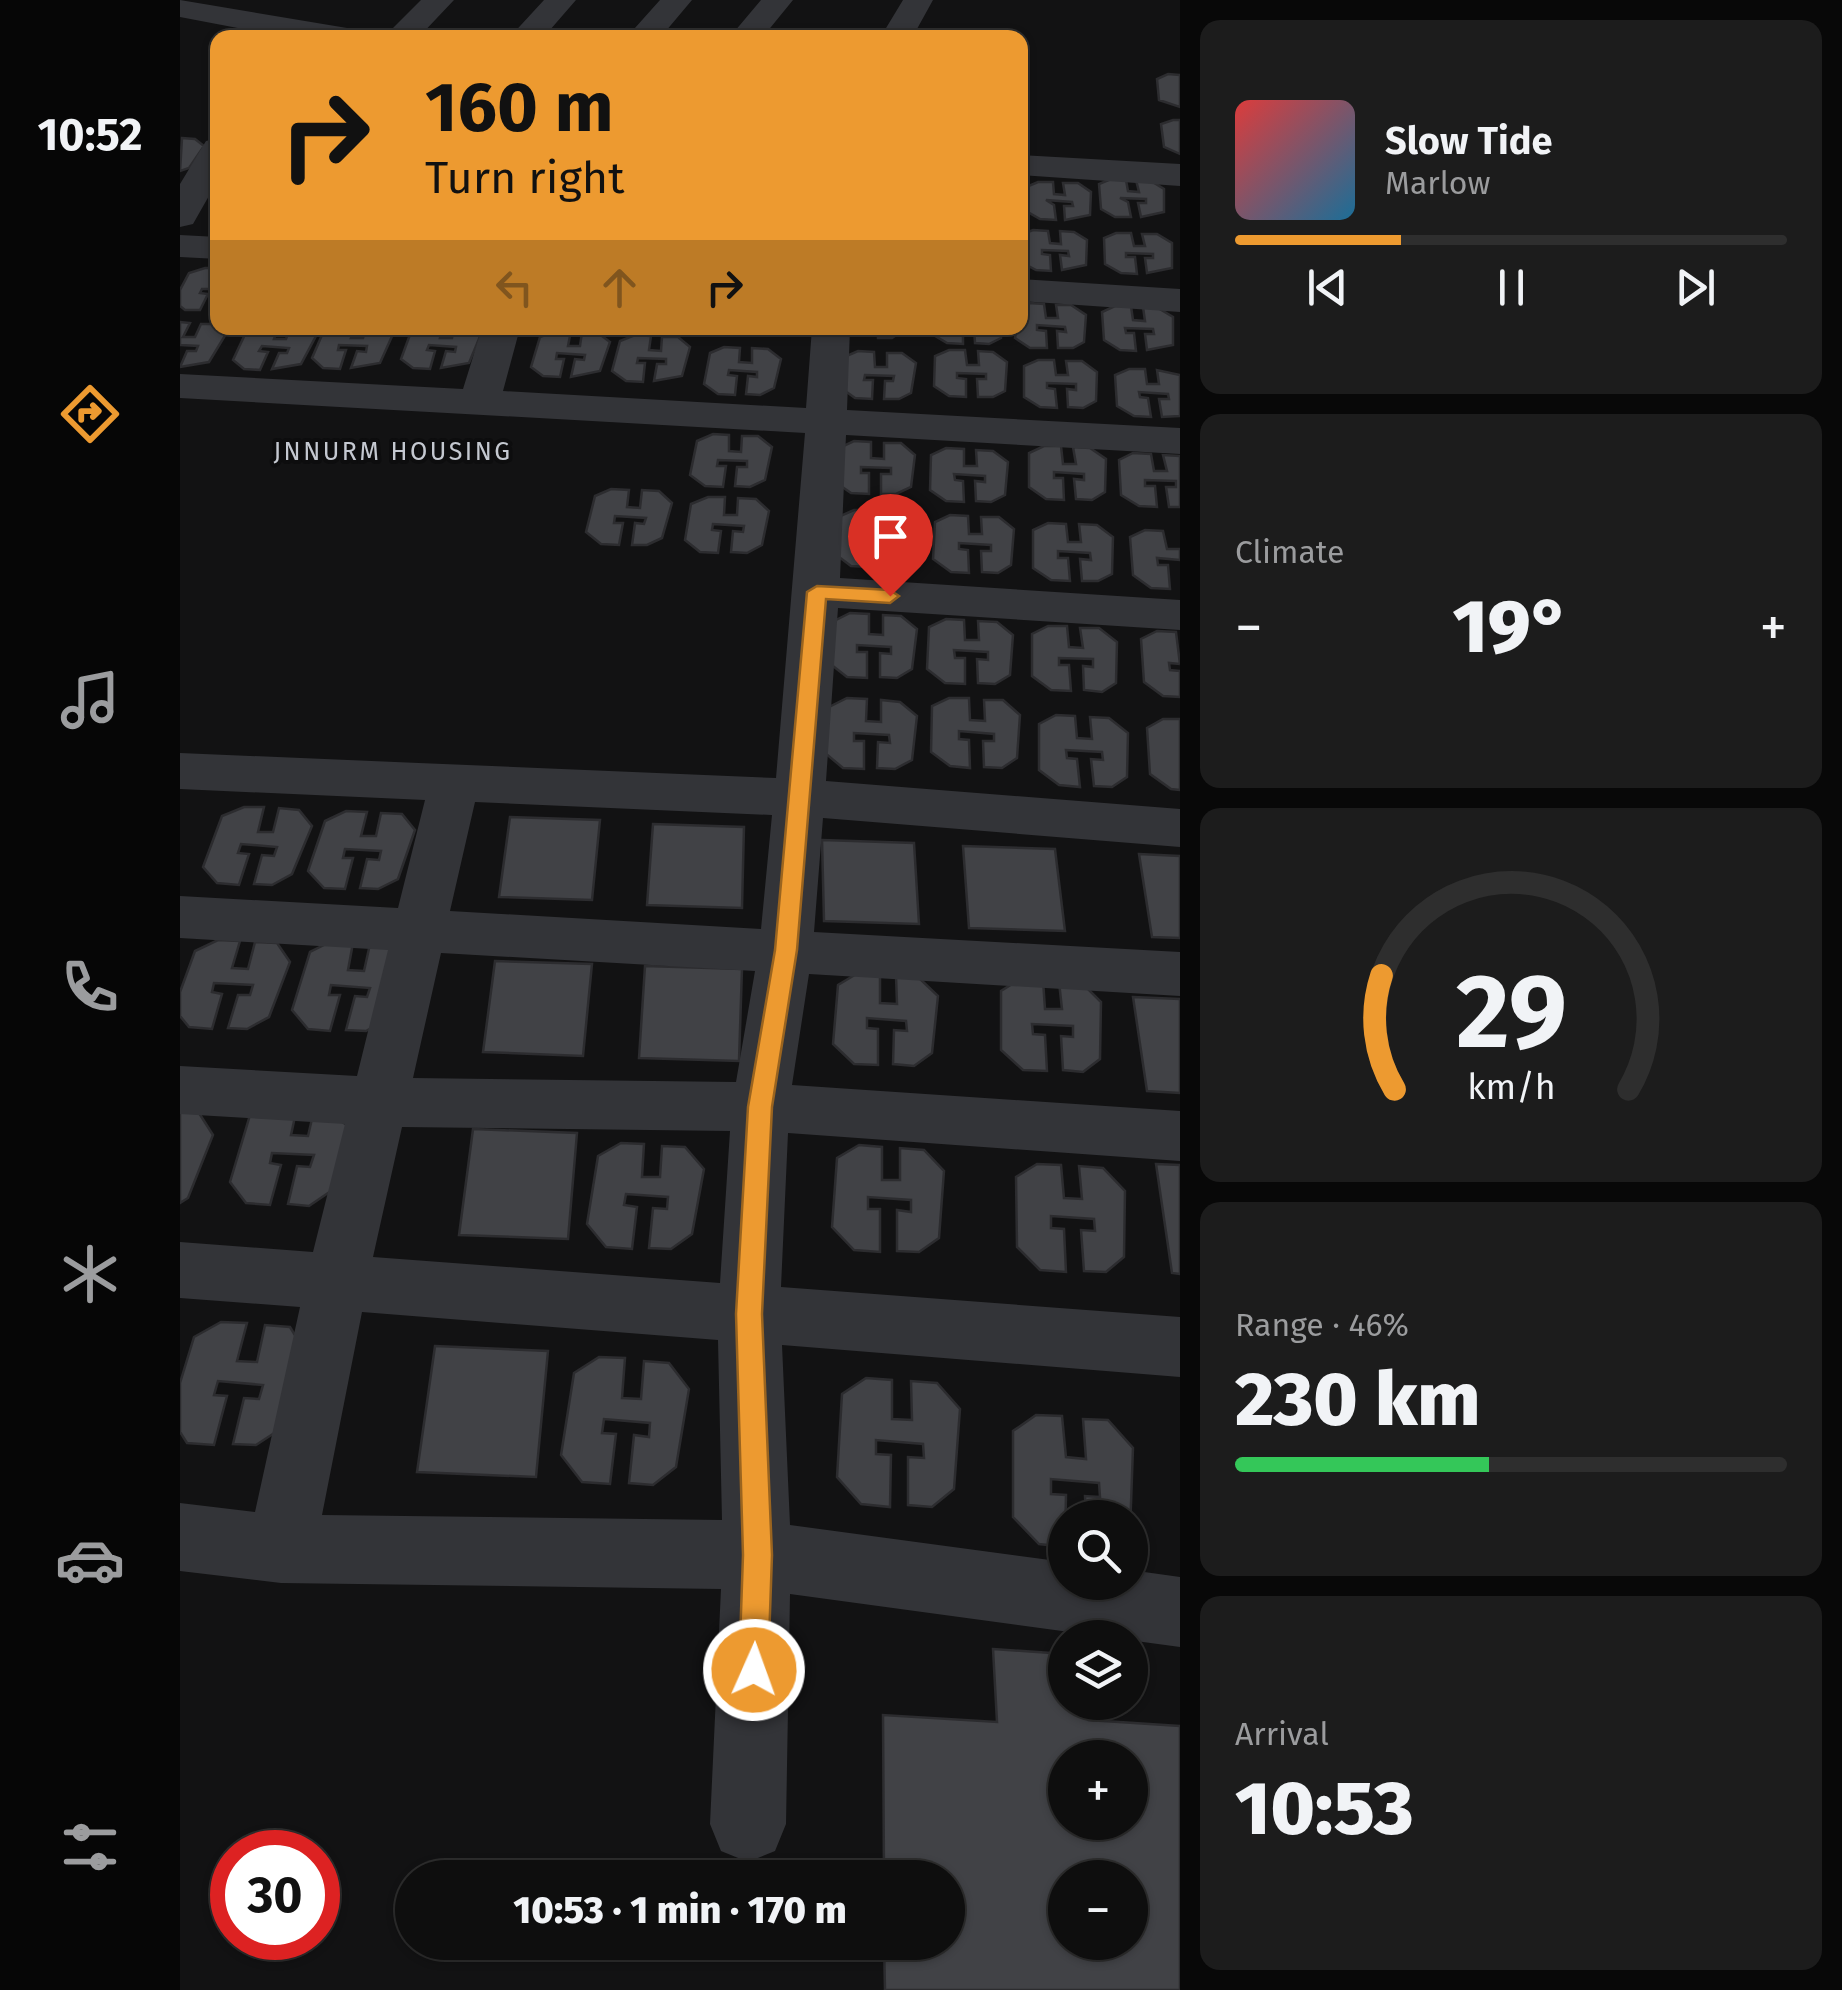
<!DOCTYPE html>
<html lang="en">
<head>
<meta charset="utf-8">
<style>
	:root { --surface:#0e0e0e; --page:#1c1c1c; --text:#f1f3f6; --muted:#9b9c9e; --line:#2e2e2e; --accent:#ed9a30 }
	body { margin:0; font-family:"Fira Sans",sans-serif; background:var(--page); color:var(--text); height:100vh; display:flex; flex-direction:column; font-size:38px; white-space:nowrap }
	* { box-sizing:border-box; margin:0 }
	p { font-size:32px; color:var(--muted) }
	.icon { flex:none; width:55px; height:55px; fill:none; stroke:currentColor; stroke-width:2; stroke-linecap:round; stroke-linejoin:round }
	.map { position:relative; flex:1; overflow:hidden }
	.side { display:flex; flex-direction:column; gap:20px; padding:20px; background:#080808; width:662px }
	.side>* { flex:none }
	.top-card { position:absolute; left:30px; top:30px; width:818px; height:305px; border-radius:20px; box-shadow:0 2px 8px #0004,0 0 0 2px var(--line); background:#ed9a30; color:#111; overflow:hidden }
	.buttons { position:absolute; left:868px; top:1500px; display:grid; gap:20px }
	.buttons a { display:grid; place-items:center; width:100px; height:100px; border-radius:50%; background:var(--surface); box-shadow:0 2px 8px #0004,0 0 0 2px var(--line); font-size:50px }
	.speed { position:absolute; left:30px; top:1830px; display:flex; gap:20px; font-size:50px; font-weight:700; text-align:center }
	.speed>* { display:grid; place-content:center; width:130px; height:130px; border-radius:50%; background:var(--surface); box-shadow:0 2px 8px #0004,0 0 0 2px var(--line); line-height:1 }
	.speed .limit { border:15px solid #d22; background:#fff; color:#111 }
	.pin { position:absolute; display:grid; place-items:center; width:85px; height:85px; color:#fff; margin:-102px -42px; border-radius:50% 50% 50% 0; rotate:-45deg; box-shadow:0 0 10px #0007 }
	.pin .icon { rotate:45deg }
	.me { position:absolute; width:110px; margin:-55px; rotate:2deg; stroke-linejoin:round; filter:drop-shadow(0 0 8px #0008) }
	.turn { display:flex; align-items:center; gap:35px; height:210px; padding:0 50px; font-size:45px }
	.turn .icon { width:130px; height:130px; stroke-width:2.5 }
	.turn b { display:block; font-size:70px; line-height:85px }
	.lanes { display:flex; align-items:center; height:95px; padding:0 50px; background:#0003; justify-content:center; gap:50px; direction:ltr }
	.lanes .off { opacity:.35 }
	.big { font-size:75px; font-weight:800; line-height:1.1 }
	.side .widget { flex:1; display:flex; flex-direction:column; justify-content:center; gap:15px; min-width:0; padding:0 35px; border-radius:20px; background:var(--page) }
	.side .dial { align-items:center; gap:0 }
	.dial svg { height:260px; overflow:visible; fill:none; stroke:var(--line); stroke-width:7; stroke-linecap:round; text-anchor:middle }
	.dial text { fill:var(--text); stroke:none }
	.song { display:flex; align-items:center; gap:30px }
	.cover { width:120px; height:120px; border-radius:15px; background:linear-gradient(135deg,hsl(0 70% 55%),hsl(200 70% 35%)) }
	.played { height:10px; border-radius:5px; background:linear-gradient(90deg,var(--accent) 30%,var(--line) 30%) }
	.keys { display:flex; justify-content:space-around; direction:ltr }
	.heat { display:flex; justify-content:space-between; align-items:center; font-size:55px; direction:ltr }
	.charge { height:15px; border-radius:8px; background:linear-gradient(90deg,#34c759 46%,var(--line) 0) }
	.trip { position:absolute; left:215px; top:1860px; width:570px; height:100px; border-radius:50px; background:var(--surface); box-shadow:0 2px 8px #0004,0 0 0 2px var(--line); font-weight:800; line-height:100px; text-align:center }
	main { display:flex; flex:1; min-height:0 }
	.tab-bar { display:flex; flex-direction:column; width:180px; justify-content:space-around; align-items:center; background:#060606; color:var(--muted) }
	.tab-bar .icon { width:70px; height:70px }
	.tab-bar .current { color:var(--accent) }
	.tab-bar b { font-size:45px; color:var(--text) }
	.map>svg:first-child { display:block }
</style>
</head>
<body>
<main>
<nav class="tab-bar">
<b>10:52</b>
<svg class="icon current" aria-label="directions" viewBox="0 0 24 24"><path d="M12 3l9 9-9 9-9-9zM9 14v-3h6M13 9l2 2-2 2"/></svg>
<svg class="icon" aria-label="music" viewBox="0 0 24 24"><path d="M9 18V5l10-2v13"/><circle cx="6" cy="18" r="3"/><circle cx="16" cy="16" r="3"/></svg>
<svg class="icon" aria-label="phone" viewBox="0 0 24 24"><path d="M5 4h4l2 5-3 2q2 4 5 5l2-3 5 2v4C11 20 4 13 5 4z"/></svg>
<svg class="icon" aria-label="climate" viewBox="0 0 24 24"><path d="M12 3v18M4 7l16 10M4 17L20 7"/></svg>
<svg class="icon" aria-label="car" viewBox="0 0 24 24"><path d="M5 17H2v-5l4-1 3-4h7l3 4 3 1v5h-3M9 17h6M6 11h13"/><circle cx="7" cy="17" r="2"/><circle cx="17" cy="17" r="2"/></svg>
<svg class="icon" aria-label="filters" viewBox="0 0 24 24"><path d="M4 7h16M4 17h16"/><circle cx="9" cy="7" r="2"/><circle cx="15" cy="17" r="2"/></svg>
</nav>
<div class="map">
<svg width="1000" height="1990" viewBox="0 0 1000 1990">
	<rect width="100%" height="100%" fill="#121213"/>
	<path fill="#414246" stroke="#2c2c2f" stroke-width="2.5" fill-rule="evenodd" d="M988,74L1000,75V107L979,100L977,79Z
		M993,120H1000V154L984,147L981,124Z
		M2,138L15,139L24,146L9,168L0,171Z
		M931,179L946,180L948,191L959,192L956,180L971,181L984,189V212L961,217L958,203H966V199L940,198L948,202L951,217H935L921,209L919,184Z
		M858,182H873L874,194L885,195L883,183H898L911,192L910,215L885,220L884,206H893L892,202L866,200L874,205L876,220L860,219L846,211V187Z
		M853,230L868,231L870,243L881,244L880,231L894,232L907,240L906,265L882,270L880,255L889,256L888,251L862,250V254L870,255L871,271L856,270L841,262L840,235Z
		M936,233H951L954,246H965L962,234H977L992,243V268L967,273L965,258H973V254L946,253V257H955L957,274L941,273L925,264L924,238Z
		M25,268H38V289H22L20,293L28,294L20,310H5L0,306V290L9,273Z
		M849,303L864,304L866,318H878L876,305H891L906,315L904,342L893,348H878L877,331L886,332L885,327L857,325V330L866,331L867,348H850L835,338L840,307Z
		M935,306H951L953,320L965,321L963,307L978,308L993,317V345L967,350L965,334H974L973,329L945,328L946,333H954L956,351L940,350L924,340L922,312Z
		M0,322L10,323L3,337H15L21,324H36L46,334L29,362L0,367L7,351H16L18,346L0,345Z
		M74,328H98L94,339H106L110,328H127L136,336L121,364L92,369L99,353H107L109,348L82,346L79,351L88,352L80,370L64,369L53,360L67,330Z
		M145,328H175L171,338H183L186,328H206L213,334L200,363L171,368L177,351L186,352L187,346L159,345L158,350H166L160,369L143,368L132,358Z
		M263,328L260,338H272L274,328H294L301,334L289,363L261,368L266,351L275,352L276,347L249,345L247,350L255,351L250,369L233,368L221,359L232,329Z
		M698,328H726L712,338H698Z
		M753,328H783V344L767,343L752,334Z
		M794,328H822L821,338L809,344L795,343Z
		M375,331H391L388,346H400L402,332L418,333L430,342L420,371L391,377L395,359L404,360L405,355L377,353L376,359H384L380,377L363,376L351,367L360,337Z
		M455,335L471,336L469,350L481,351L482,337H498L510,347L502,376L474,381L477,364H486V359L458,358L457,363H465L463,382L446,381L432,371L440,341Z
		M544,347L560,348L559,362L572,363V348L588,349L601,359L594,388L580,395L566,394L568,376L577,377V372L549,370L548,375L557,376L555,395L538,394L524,384L530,353Z
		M769,350H785L787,365H799L798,351L813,352L827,362L825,391L813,397H798L797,379H806V374L777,373V378L786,379V397L769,396L754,386L755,356Z
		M678,351L694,352L695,367H707V353H722L736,363L731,393L719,399H704L705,381H713L714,376L685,375L684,380H693L692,399L675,398L661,388L664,357Z
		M858,360H874L876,375H888L886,361H902L917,372L916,401L903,408L888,407L887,389L896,390V384L867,383V388L875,389L877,408L860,407L844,397V366Z
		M949,369H965L967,384H979L977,370L1000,375V416L982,417L979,399H989L988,394L959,392L960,397L968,398L971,417L954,416L937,406L935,375Z
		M533,434L549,435V451L561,452L562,436H578L592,447L585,480L570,487L555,486L557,467H567V461L538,460L537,466H546L543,487L525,486L510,475L517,441Z
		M674,441L691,442V458L704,459V443H721L735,455L731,487L716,494H701V474H711V468L681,467V473H689V494L671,493L655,482L659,448Z
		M864,446H881L883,464H896L893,447L910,448L926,459L925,492L912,500L896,499L894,479L904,480V474L874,472V478H883L884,500L866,499L849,487V453Z
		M766,448L784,449V466H797L796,450L813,451L828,462L825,495L811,502L796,501L795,481L805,482V476L774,474L775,480L783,481L784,502L766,501L750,490L751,455Z
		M953,453L971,454L974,471H987L983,455L1000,456V507H989L986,487H996V481L965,480V486H975L977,507L959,506L941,495L939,460Z
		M431,489L449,490L447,507L460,508L462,490L479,491L492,503L482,538L467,545H452L455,523L464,524L466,518L435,516L434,523H443L439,545L421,544L406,532L415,496Z
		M528,497H545L544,515H557L558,498L576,499L589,511L582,545L567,553L551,552L553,531L563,532L564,526L533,524L532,530L541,531L538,553L520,552L505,540L511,504Z
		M674,510H692V528L705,529V512H723L737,524L732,559L718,568L702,567L703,545L712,546L713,539L681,538V544L690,545L689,567L671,566L655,554L658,517Z
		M770,515L788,516L789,534H802L801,517H819L834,529L831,565L818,573L802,572L801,551H811V545L779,543V549L788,550L789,573L771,572L753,559L755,522Z
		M868,523L886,524L888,542H901L899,524L917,525L933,537L932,574L918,581H902L900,559L911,560L910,553L878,551V558H888L890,581L871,580L853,568V530Z
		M965,530L983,531L987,549H1000V560L977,558L978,565H988L990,589L971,588L953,575L950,537Z
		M670,613L689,614V634L703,635V615L721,616L737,629L732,669L717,678L700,677V653L711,654V647L677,645V652H687V678L667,677L649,663L654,621Z
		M766,619L784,620L785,640H799L798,621L817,622L833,635L830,675L815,684L798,683L797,659L808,660V652L774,650L775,658H785V684L765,683L747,669L749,627Z
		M868,626H887L889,647L903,648L900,628H919L937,642L936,683L922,692L904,690L903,666L913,667V659L879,658V665H889L891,691L871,690L852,676V634Z
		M977,631L996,632L1000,664L989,663L990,670L1000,671V697L983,696L964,682L961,639Z
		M667,698L687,699L686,721L701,722V700L720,702L737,716L732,760L715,769L697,768L698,742L710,743L709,735L674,733V741H684V769L663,768L645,753L649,707Z
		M769,698H789L790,720L805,721L804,700H823L840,715L837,758L822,768L804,767L803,741H814V734L779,731V739L789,740L790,768L770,766L751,752L752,706Z
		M876,715L895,716L897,738L912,739L910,717L929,718L948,733L947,777L932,787L914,786L911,759L923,760L922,752L886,750L887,758L897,759L900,787L879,785L859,770V724Z
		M983,719H1000V790L991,789L970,774L967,728Z
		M64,807H84L78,832H93L99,808L119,810L132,826L112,874L92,885L74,884L82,855L94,856L97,847L61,844L58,853L69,854L59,885L37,883L23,867L42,816Z
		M166,811L187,812L181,836H196L201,813L222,814L235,830L218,879L198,889L180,888L187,859L199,860L201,851L165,849L163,858H173L165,889L144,888L128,871L145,821Z
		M330,817L420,820L412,900L319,897Z
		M473,824L564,827L562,908L467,905Z
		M642,840L734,843L739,924L644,921Z
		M783,846L875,849L885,931L789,928Z
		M959,854L1000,856V938L972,937Z
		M38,940L60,941L52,968L68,969L75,942L97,943L110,962L89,1017L67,1029L48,1028L58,995H70L73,985L34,983L32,992L42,994L32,1029L9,1027L0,1016V992L15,951Z
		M152,941L173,943L168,970L184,971L190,944L211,945L207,1019L186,1031L166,1030L175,996L187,997L190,988L151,985L149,995H160L150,1031L128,1029L112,1010L130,952Z
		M315,961L412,964L403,1056L303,1052Z
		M465,966L562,969L559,1061L459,1058Z
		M678,973L700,975V1003L717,1004L716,976L738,977L758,996L752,1053L734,1066L713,1064L714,1030L727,1031L726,1021L687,1018V1028L698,1029V1065L674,1064L653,1044L658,985Z
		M840,979L863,980L865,1009H882L879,982L902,983L921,1002L920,1059L903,1072L883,1070L881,1036L893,1037V1026L852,1024L853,1034L865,1035L867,1071L843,1070L821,1050V991Z
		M953,997L1000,999V1093L967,1091Z
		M118,1103L111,1135L128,1136L135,1106L172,1128L151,1191L129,1206L108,1204L117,1166L130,1167L134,1155L92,1153L90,1163L101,1165L90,1205L66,1203L50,1182L70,1115Z
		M0,1111L19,1113L33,1135L8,1198L0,1203Z
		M293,1129L397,1133L388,1239L279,1235Z
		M441,1143L464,1144L462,1177H480L482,1146L505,1147L524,1169L512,1234L491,1249L469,1248L473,1208L487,1209L488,1197L446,1194L444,1205L457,1207L452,1249L426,1247L407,1224L418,1156Z
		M679,1145L702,1147V1180H720V1148L744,1150L764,1171L759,1238L739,1252L717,1251V1210L731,1212V1200L688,1197V1209H700V1252L674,1250L652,1227L657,1158Z
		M857,1164L881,1165L884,1198L902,1199L899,1166L923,1168L945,1191L944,1257L926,1272L904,1271L901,1230L915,1231L914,1219L871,1216V1228L884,1229L886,1272L860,1270L837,1247L836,1177Z
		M976,1164L1000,1165V1274L992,1273Z
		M41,1322L67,1323L57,1361L77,1362L85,1325L110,1327L126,1353L102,1428L76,1445L53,1444L64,1398L79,1399L83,1385L38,1381L34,1395L47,1396L34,1445L7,1443L0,1432V1383L14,1337Z
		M255,1346L368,1351L356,1477L237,1472Z
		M419,1357L445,1358L442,1398L461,1399L464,1361L489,1363L509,1389L496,1467L473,1485L449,1483L454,1435L469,1437L470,1423L424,1419L422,1433L436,1434L430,1484L402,1482L381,1455L394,1373Z
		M686,1378L712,1380V1419L732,1420L731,1381L757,1383L780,1409L774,1489L752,1507L728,1505V1457L744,1458L743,1444L696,1440V1454L711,1455L710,1507L681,1504L657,1477L662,1394Z
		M856,1415L882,1416L886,1457L906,1459L903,1419L928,1420L953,1448L950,1532V1518H906L905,1496L920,1497L919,1483L871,1479V1494L886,1495L885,1547L859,1544L833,1517V1431Z
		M813,1649L885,1654V1702H908L909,1720L1000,1726V1990H705L704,1942H768V1878H704L703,1715L817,1722ZM885,1758H950V1822H885ZM885,1878H950V1942H885Z"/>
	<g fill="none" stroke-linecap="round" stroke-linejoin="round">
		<path fill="#333438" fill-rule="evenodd" d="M0,0L167,28L183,38H111L0,17Z
			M241,0H274L238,38H203Z
			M364,0H396L363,38H329Z
			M480,0H512L480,38H446Z
			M581,0H613L582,38H549Z
			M723,0H753L732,38H700Z
			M38,138V180L13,224L0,227V184L26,141Z
			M840,155L1000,164V186L840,175Z
			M0,235L38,237V259L0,257Z
			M840,279L1000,289V312L840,301Z
			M302,328H340L323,391L626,408L632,328H670L667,410L1000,428V454L666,435L660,578L1000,600V630L658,608L646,781L1000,809V847L643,818L634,932L1000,952V996L629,974L612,1085L1000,1111V1161L608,1133L601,1287L1000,1317V1377L602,1345L610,1525L885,1562V1582H950V1570L1000,1577V1647L610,1594L606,1824L595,1851L568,1862L541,1851L530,1824L541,1589L101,1583L0,1571V1503L75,1512L120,1307L0,1298V1242L133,1252L165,1124L0,1114V1066L177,1076L208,950L0,938V896L218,908L245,800L0,789V753L596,778L625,433L0,398V374L283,389ZM295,802L592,815L581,929L270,911ZM261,953L575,971L556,1082L233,1078ZM222,1127L550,1131L540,1283L193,1257ZM182,1312L538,1340L542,1520L142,1515Z"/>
	</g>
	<path fill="#ed9a30" stroke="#9a641f" stroke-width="2.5" d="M637,586L710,590L719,596L710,603L646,599L617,950L592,1107L582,1314L592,1555L588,1670L584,1681L574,1685L563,1681L559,1670L563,1555L556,1314L568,1107L595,950L627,592Z"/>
	<g text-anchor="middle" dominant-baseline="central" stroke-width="8" stroke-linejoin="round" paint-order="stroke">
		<g font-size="25" letter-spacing="2.5" fill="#c4c8d0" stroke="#0d0d0e">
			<text x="213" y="452">JNNURM HOUSING</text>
		</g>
	</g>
</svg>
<div class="buttons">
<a><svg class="icon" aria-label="search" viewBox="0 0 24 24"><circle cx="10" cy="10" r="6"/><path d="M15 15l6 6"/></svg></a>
<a><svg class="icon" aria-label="layers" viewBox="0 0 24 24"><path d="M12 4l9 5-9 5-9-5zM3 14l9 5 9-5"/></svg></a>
<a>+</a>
<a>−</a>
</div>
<div class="speed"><div class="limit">30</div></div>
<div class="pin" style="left:710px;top:596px;background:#d93025"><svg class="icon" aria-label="arrive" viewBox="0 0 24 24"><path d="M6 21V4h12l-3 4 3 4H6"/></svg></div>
<svg class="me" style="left:574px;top:1670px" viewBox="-20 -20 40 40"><circle r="17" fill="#ed9a30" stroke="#fff" stroke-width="3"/><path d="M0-11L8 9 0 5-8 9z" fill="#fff"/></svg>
<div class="trip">10:53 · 1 min · 170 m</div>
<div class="top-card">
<div class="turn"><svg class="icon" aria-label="right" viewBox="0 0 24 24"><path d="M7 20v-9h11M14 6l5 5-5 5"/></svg><div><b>160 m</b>Turn right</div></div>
<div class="lanes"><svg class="icon off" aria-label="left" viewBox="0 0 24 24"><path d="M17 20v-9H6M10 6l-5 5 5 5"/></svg><svg class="icon off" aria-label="ahead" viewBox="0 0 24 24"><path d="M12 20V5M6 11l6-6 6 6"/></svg><svg class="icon" aria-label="right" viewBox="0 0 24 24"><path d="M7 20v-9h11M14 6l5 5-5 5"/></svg></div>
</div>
</div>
<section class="side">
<div class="widget">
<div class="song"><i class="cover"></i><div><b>Slow Tide</b><p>Marlow</p></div></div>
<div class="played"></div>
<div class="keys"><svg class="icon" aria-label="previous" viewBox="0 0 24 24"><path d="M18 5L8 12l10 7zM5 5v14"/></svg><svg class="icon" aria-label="pause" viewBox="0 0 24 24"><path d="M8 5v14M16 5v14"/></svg><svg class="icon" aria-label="next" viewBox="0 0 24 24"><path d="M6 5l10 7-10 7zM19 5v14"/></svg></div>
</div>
<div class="widget"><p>Climate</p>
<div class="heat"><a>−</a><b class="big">19°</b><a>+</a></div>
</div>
<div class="widget dial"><svg viewBox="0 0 100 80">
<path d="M14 69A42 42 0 1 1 86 69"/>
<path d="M14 69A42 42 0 0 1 10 34" stroke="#ed9a30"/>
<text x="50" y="56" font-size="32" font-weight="700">29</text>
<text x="50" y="72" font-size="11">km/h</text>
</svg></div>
<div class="widget"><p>Range · 46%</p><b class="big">230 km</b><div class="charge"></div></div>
<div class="widget"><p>Arrival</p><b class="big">10:53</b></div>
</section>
</main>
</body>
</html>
